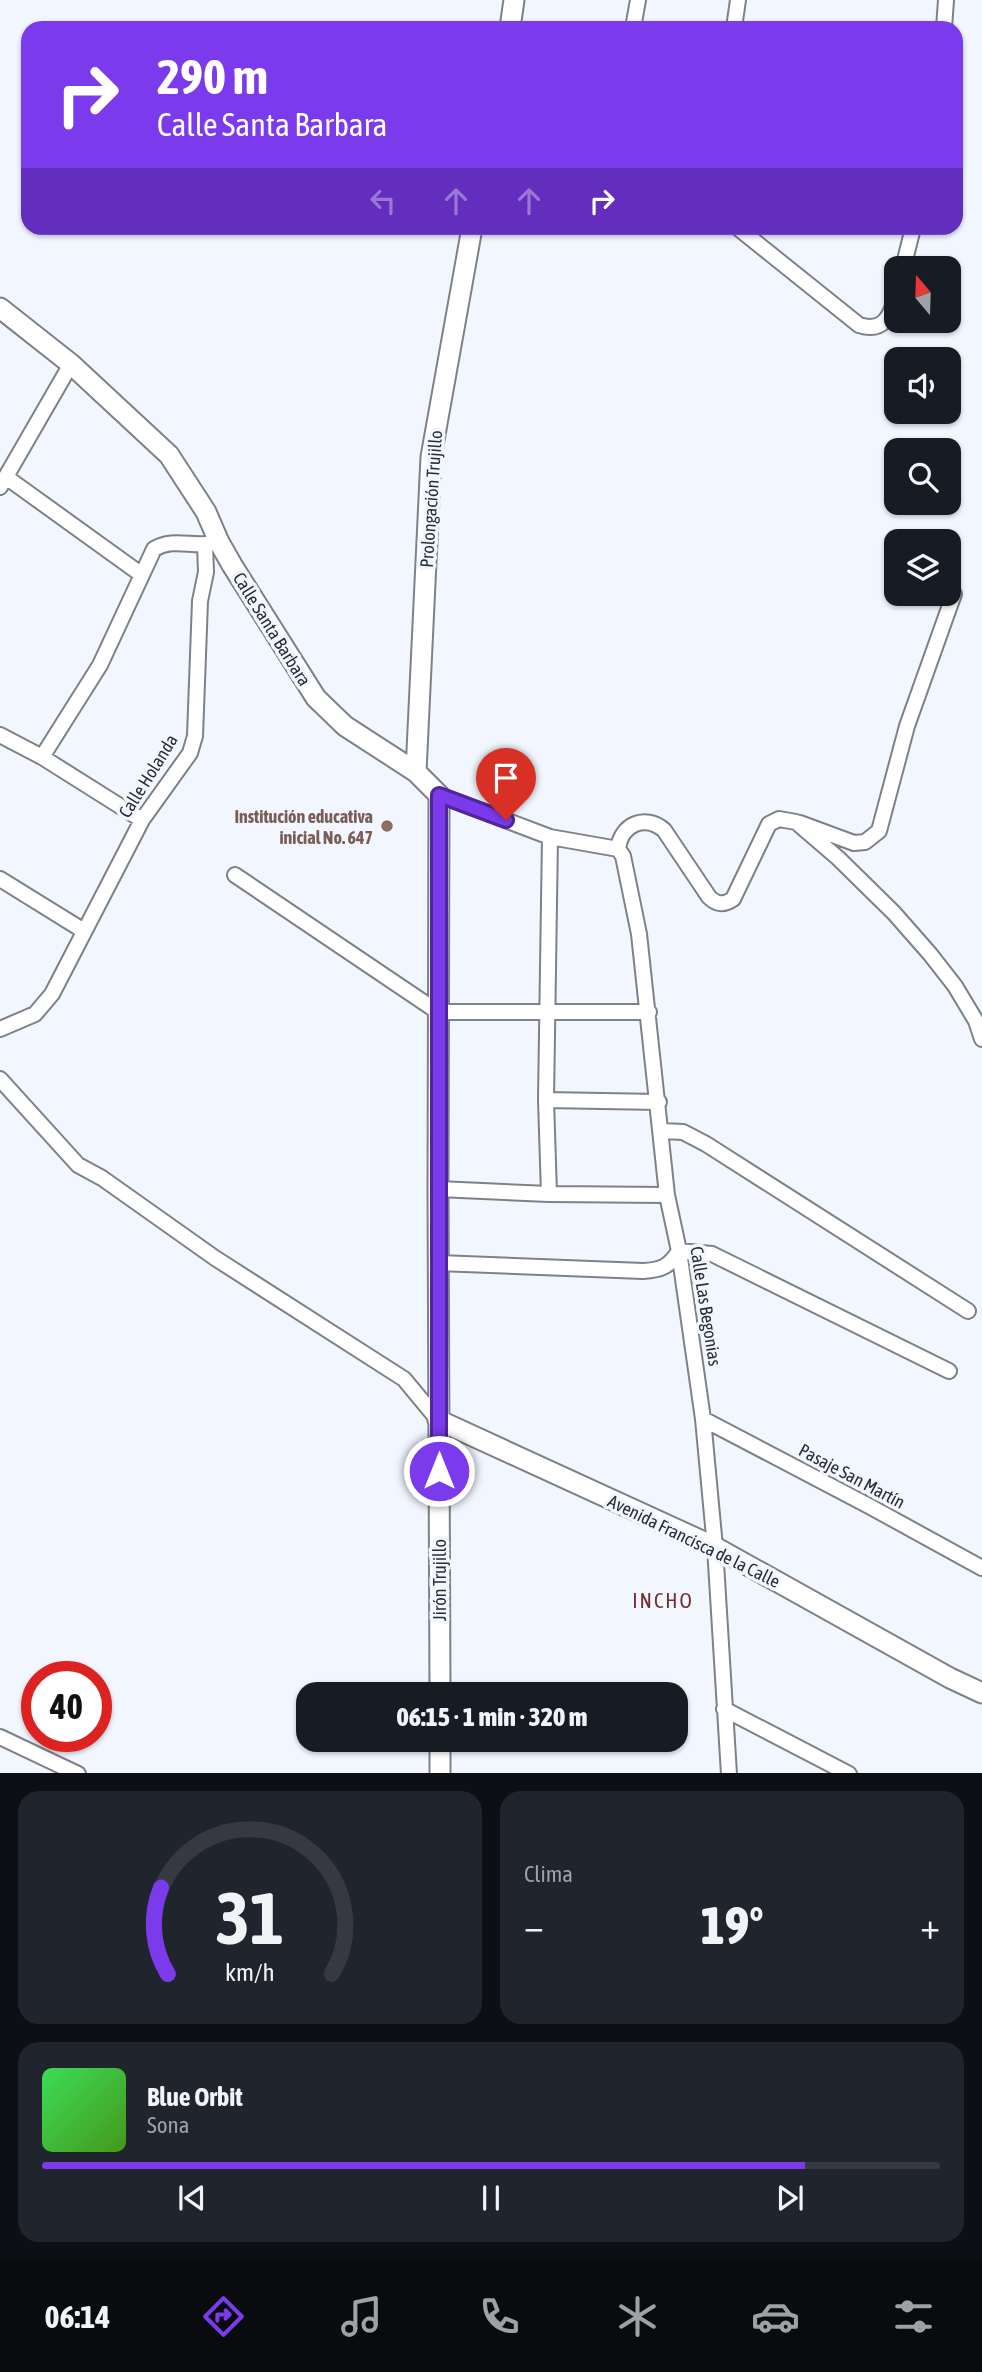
<!DOCTYPE html>
<html lang="es">
<head>
<meta charset="utf-8">
<style>
	:root { --surface:#171b24; --page:#20242c; --text:#f1f3f6; --muted:#9ea1a6; --line:#363941; --accent:#7c3aed }
	body { margin:0; font-family:"Asap Condensed",sans-serif; background:var(--page); color:var(--text); height:100vh; display:flex; flex-direction:column; font-size:26px; white-space:nowrap }
	* { box-sizing:border-box; margin:0 }
	p { font-size:23px; color:var(--muted) }
	.icon { flex:none; width:38px; height:38px; fill:none; stroke:currentColor; stroke-width:2; stroke-linecap:round; stroke-linejoin:round }
	.map { position:relative; height:1773px; overflow:hidden }
	.side { display:flex; flex-direction:column; gap:18px; padding:18px; background:#0d0f14; flex:1 }
	.side>* { flex:none }
	.hud { position:absolute; left:21px; top:21px; width:942px; height:214px; border-radius:21px; box-shadow:0 2px 5px #0004; background:#7c3aed; color:#fff; overflow:hidden }
	.needle { width:46px; rotate:341deg }
	.tools { position:absolute; left:884px; top:256px; display:grid; gap:14px }
	.tools a { display:grid; place-items:center; width:77px; height:77px; border-radius:14px; background:var(--surface); box-shadow:0 2px 5px #0004; font-size:35px }
	.speed { position:absolute; left:21px; top:1661px; display:flex; gap:14px; font-size:35px; font-weight:700; text-align:center }
	.speed>* { display:grid; place-content:center; width:91px; height:91px; border-radius:50%; background:var(--surface); box-shadow:0 2px 5px #0004; line-height:1 }
	.speed .limit { border:10px solid #d22; background:#fff; color:#111 }
	.pin { position:absolute; display:grid; place-items:center; width:60px; height:60px; color:#fff; margin:-72px -30px; border-radius:50% 50% 50% 0; rotate:-45deg; box-shadow:0 0 7px #0007 }
	.pin .icon { rotate:45deg }
	.me { position:absolute; width:77px; margin:-38px; rotate:0deg; stroke-linejoin:round; filter:drop-shadow(0 0 5px #0008) }
	.turn { display:flex; align-items:center; gap:24px; height:147px; padding:0 21px; font-size:32px }
	.turn .icon { width:91px; height:91px; stroke-width:2.5 }
	.turn b { display:block; font-size:49px; line-height:60px }
	.lanes { display:flex; align-items:center; height:66px; padding:0 21px; background:#0003; justify-content:center; gap:35px; direction:ltr }
	.lanes .off { opacity:.35 }
	.big { font-size:52px; font-weight:800; line-height:1.1 }
	.side .card { flex:1; display:flex; flex-direction:column; justify-content:center; gap:10px; min-width:0; padding:0 24px; border-radius:21px; background:var(--page) }
	.side .dial { align-items:center; gap:0 }
	.dial svg { height:182px; overflow:visible; fill:none; stroke:var(--line); stroke-width:7; stroke-linecap:round; text-anchor:middle }
	.dial text { fill:var(--text); stroke:none }
	.song { display:flex; align-items:center; gap:21px }
	.cover { width:84px; height:84px; border-radius:10px; background:linear-gradient(135deg,hsl(130 70% 55%),hsl(100 70% 35%)) }
	.played { height:7px; border-radius:4px; background:linear-gradient(90deg,var(--accent) 85%,var(--line) 85%) }
	.keys { display:flex; justify-content:space-around; direction:ltr }
	.heat { display:flex; justify-content:space-between; align-items:center; font-size:38px; direction:ltr }
	.side .tiles { flex:1; display:grid; gap:18px; grid-template-columns:1fr 1fr }
	.card:last-child { grid-column:span 2 }
	.trip { position:absolute; left:296px; top:1682px; width:392px; height:70px; border-radius:21px; background:var(--surface); box-shadow:0 2px 5px #0004; font-weight:800; line-height:70px; text-align:center }
	.tabs { display:flex; height:112px; justify-content:space-around; align-items:center; background:#090b0e; color:var(--muted) }
	.tabs .icon { width:49px; height:49px }
	.tabs .selected { color:var(--accent) }
	.tabs b { font-size:32px; color:var(--text) }
	.map>svg:first-child { display:block }
</style>
</head>
<body>
<div class="map">
<svg width="982" height="1774" viewBox="0 0 982 1774">
	<rect width="100%" height="100%" fill="#f1f6ff"/>
	<g fill="none" stroke-linecap="round" stroke-linejoin="round">
		<defs>
			<path id="street" d="M633,28L638,0
				M734,28L738,0
				M944,28L946,0
				M738,228L859,325C883,333 891,316 896,296
				M903,268L913,228
				M6,477L142,575
				M0,487L71,364
				M0,735L42,757L142,820
				M42,757L100,665L154,549C174,537 193,548 214,543
				M439,795L550,837L618,849
				M800,823L854,843L865,842L879,831L907,726L954,594
				M618,849L623,856L639,934L667,1195L679,1251L703,1419L715,1547L729,1774
				M618,849C621,824 645,814 664,830L709,897C717,905 724,905 733,899L769,824L779,819L796,822L838,858L894,913L930,954L955,986L976,1021L982,1039
				M235,875L438,1012H649
				M0,879L84,931
				M0,1029L35,1014L52,994L142,820L190,753L195,736L200,601L206,572L205,545
				M0,1079L78,1165L102,1178L215,1258L404,1379L438,1420
				M546,1100L659,1102
				M662,1131L683,1132L706,1144L968,1311
				M438,1189L549,1194L667,1195
				M549,1194L546,1100L550,837
				M438,1263L643,1271C661,1270 669,1267 679,1251L712,1254L949,1371
				M703,1419L869,1506L982,1568
				M724,1709L849,1774
				M0,1737L78,1774"/>
			<path id="secondary" d="M510,28L514,0
				M0,308L71,364L169,455L206,512L219,542L232,565L316,698L345,726L416,772L439,795L438,1189L440,1694
				M416,772L431,457L472,228
				M438,1420L715,1547L950,1678L982,1693
				M440,1740V1774"/>
		</defs>
		<use href="#street" stroke="#7d8189" stroke-width="18"/>
		<use href="#secondary" stroke="#7d8189" stroke-width="23"/>
		<use href="#street" stroke="#fff" stroke-width="14"/>
		<use href="#secondary" stroke="#fff" stroke-width="19"/>
	</g>
	<g fill="none" stroke-linecap="round" stroke-linejoin="round">
		<defs>
			<path id="route" d="M439,1471V795L506,820"/>
		</defs>
		<use href="#route" stroke="#51269a" stroke-width="18"/>
		<use href="#route" stroke="#7c3aed" stroke-width="12"/>
	</g>
	<circle fill="#8d6e63" stroke="#f1f6ff" stroke-width="2.5" cx="387" cy="826" r="7"/>
	<g text-anchor="middle" dominant-baseline="central" stroke-width="7" stroke-linejoin="round" paint-order="stroke">
		<g font-size="18" fill="#2b2d30" stroke="#f1f6ff">
			<text transform="translate(431 499) rotate(-86)">Prolongación Trujillo</text>
			<text transform="translate(272 629) rotate(58)">Calle Santa Barbara</text>
			<text transform="translate(148 776) rotate(-58)">Calle Holanda</text>
			<text transform="translate(706 1306) rotate(81)">Calle Las Begonias</text>
			<text transform="translate(852 1476) rotate(28)">Pasaje San Martín</text>
			<text transform="translate(694 1541) rotate(26)">Avenida Francisca de la Calle</text>
			<text transform="translate(439 1580) rotate(-90)">Jirón Trujillo</text>
		</g>
		<g font-size="18" font-weight="bold" fill="#785e54" stroke="#f1f6ff" text-anchor="end">
			<text x="373" y="816">Institución educativa<tspan x="373" dy="21">inicial No. 647</tspan></text>
		</g>
		<g font-size="21" letter-spacing="2" fill="#752e2c" stroke="#f1f6ff">
			<text x="663" y="1600">INCHO</text>
		</g>
	</g>
</svg>
<div class="tools">
<a><svg class="needle" viewBox="-14 -14 28 28"><path d="M0-13l5 13h-10z" fill="#e53935"/><path d="M0 13l5-13h-10z" fill="#9ea1a6"/></svg></a>
<a><svg class="icon" aria-label="sound" viewBox="0 0 24 24"><path d="M4 9h4l5-4v14l-5-4H4zM17 9q2 3 0 6"/></svg></a>
<a><svg class="icon" aria-label="search" viewBox="0 0 24 24"><circle cx="10" cy="10" r="6"/><path d="M15 15l6 6"/></svg></a>
<a><svg class="icon" aria-label="layers" viewBox="0 0 24 24"><path d="M12 4l9 5-9 5-9-5zM3 14l9 5 9-5"/></svg></a>
</div>
<div class="speed"><div class="limit">40</div></div>
<div class="pin" style="left:506px;top:820px;background:#d93025"><svg class="icon" aria-label="arrive" viewBox="0 0 24 24"><path d="M6 21V4h12l-3 4 3 4H6"/></svg></div>
<svg class="me" style="left:439px;top:1471px" viewBox="-20 -20 40 40"><circle r="17" fill="#7c3aed" stroke="#fff" stroke-width="3"/><path d="M0-11L8 9 0 5-8 9z" fill="#fff"/></svg>
<div class="trip">06:15 · 1 min · 320 m</div>
<div class="hud">
<div class="turn"><svg class="icon" aria-label="right" viewBox="0 0 24 24"><path d="M7 20v-9h11M14 6l5 5-5 5"/></svg><div><b>290 m</b>Calle Santa Barbara</div></div>
<div class="lanes"><svg class="icon off" aria-label="left" viewBox="0 0 24 24"><path d="M17 20v-9H6M10 6l-5 5 5 5"/></svg><svg class="icon off" aria-label="ahead" viewBox="0 0 24 24"><path d="M12 20V5M6 11l6-6 6 6"/></svg><svg class="icon off" aria-label="ahead" viewBox="0 0 24 24"><path d="M12 20V5M6 11l6-6 6 6"/></svg><svg class="icon" aria-label="right" viewBox="0 0 24 24"><path d="M7 20v-9h11M14 6l5 5-5 5"/></svg></div>
</div>
</div>
<section class="side">
<div class="tiles">
<div class="card dial"><svg viewBox="0 0 100 80">
<path d="M14 69A42 42 0 1 1 86 69"/>
<path d="M14 69A42 42 0 0 1 11 31" stroke="#7c3aed"/>
<text x="50" y="56" font-size="32" font-weight="700">31</text>
<text x="50" y="72" font-size="11">km/h</text>
</svg></div>
<div class="card"><p>Clima</p>
<div class="heat"><a>−</a><b class="big">19°</b><a>+</a></div>
</div>
<div class="card">
<div class="song"><i class="cover"></i><div><b>Blue Orbit</b><p>Sona</p></div></div>
<div class="played"></div>
<div class="keys"><svg class="icon" aria-label="previous" viewBox="0 0 24 24"><path d="M18 5L8 12l10 7zM5 5v14"/></svg><svg class="icon" aria-label="pause" viewBox="0 0 24 24"><path d="M8 5v14M16 5v14"/></svg><svg class="icon" aria-label="next" viewBox="0 0 24 24"><path d="M6 5l10 7-10 7zM19 5v14"/></svg></div>
</div>
</div>
</section>
<nav class="tabs">
<b>06:14</b>
<svg class="icon selected" aria-label="directions" viewBox="0 0 24 24"><path d="M12 3l9 9-9 9-9-9zM9 14v-3h6M13 9l2 2-2 2"/></svg>
<svg class="icon" aria-label="music" viewBox="0 0 24 24"><path d="M9 18V5l10-2v13"/><circle cx="6" cy="18" r="3"/><circle cx="16" cy="16" r="3"/></svg>
<svg class="icon" aria-label="phone" viewBox="0 0 24 24"><path d="M5 4h4l2 5-3 2q2 4 5 5l2-3 5 2v4C11 20 4 13 5 4z"/></svg>
<svg class="icon" aria-label="climate" viewBox="0 0 24 24"><path d="M12 3v18M4 7l16 10M4 17L20 7"/></svg>
<svg class="icon" aria-label="car" viewBox="0 0 24 24"><path d="M5 17H2v-5l4-1 3-4h7l3 4 3 1v5h-3M9 17h6M6 11h13"/><circle cx="7" cy="17" r="2"/><circle cx="17" cy="17" r="2"/></svg>
<svg class="icon" aria-label="filters" viewBox="0 0 24 24"><path d="M4 7h16M4 17h16"/><circle cx="9" cy="7" r="2"/><circle cx="15" cy="17" r="2"/></svg>
</nav>
</body>
</html>
